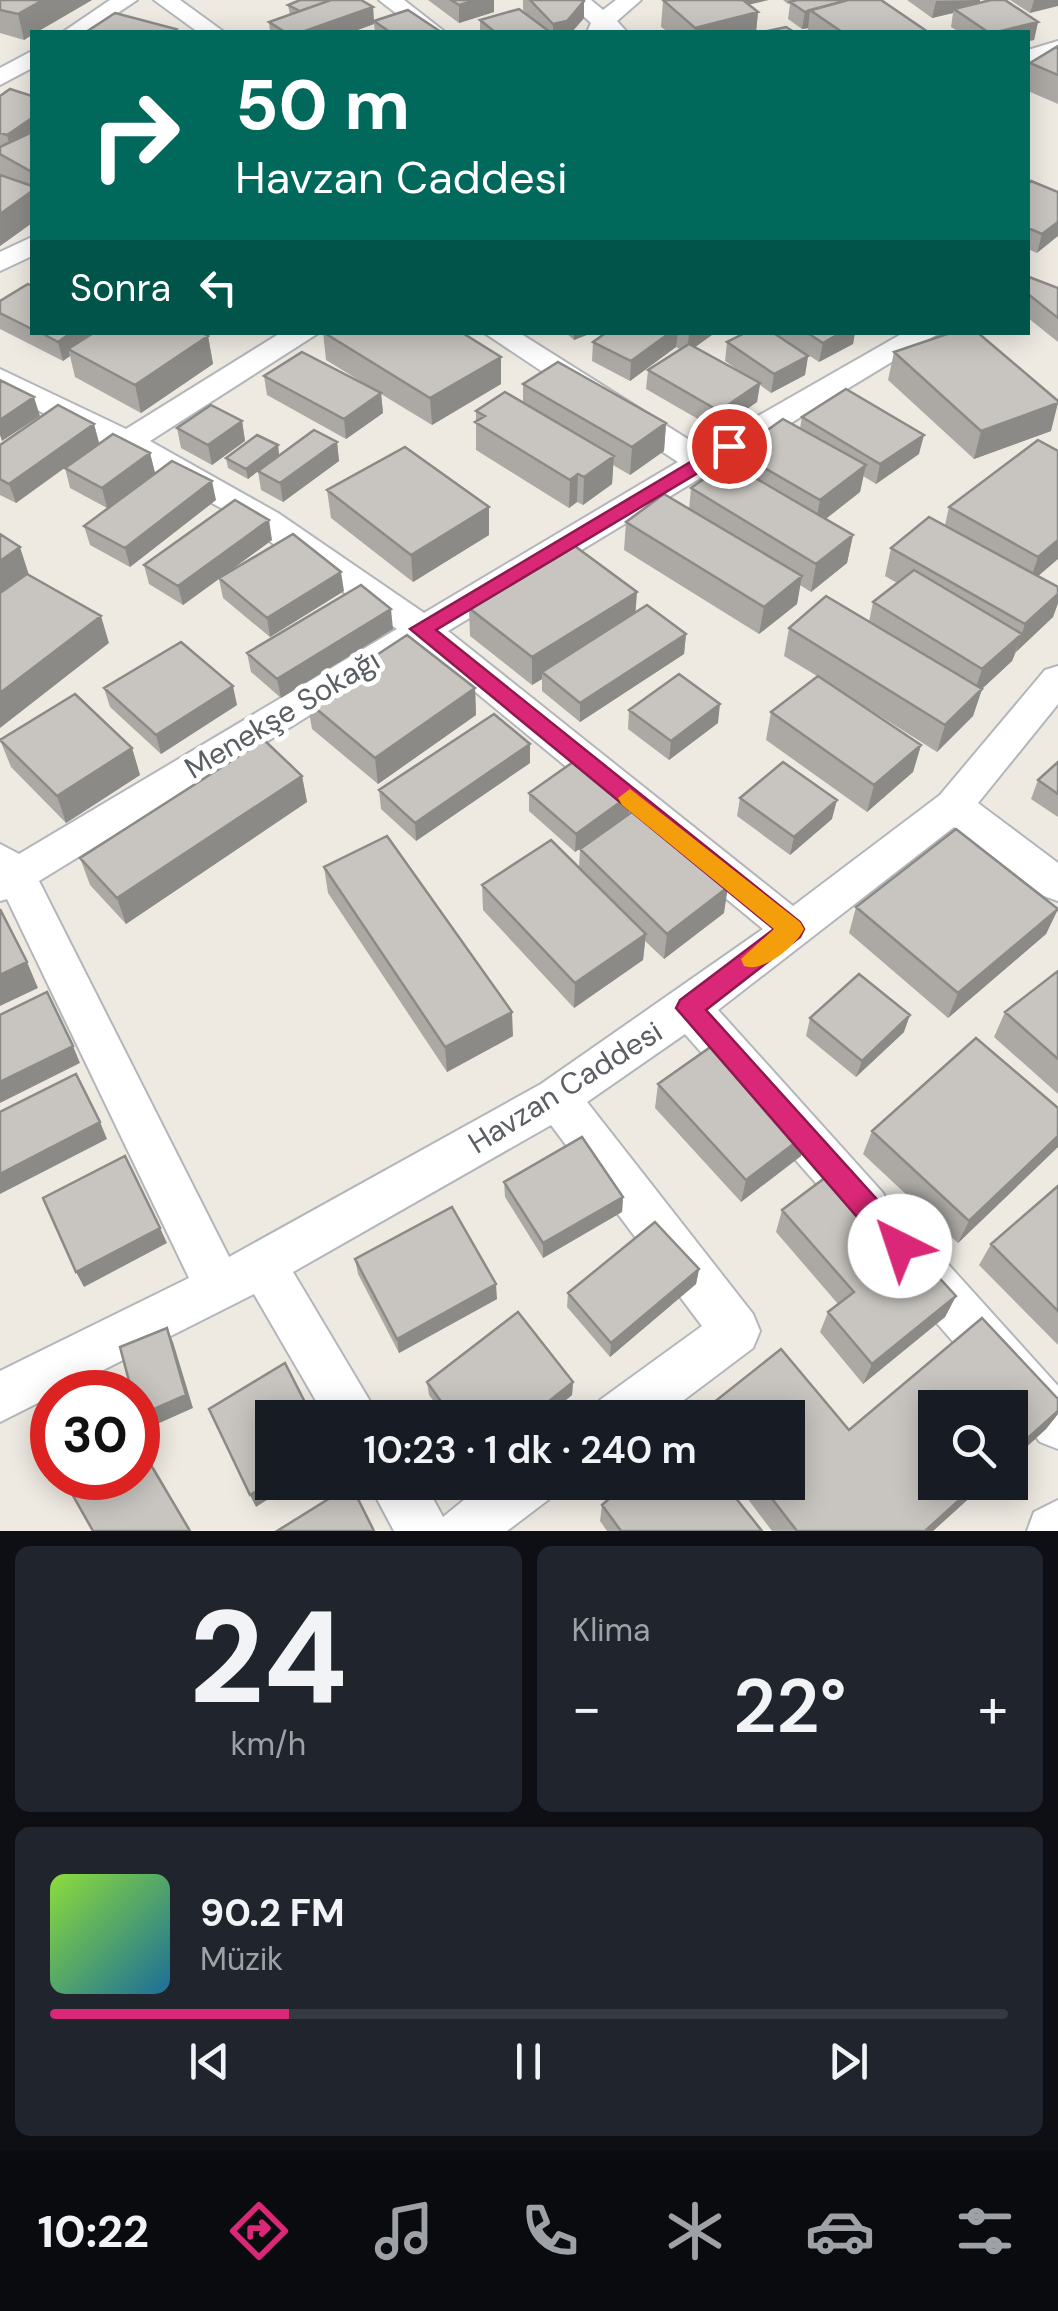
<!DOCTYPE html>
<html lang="tr">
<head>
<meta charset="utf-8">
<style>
	:root { --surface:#171b24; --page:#20242c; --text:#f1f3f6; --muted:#9ea1a6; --line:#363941; --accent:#db2777 }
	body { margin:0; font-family:"DM Sans",sans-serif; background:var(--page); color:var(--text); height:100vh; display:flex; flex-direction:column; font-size:38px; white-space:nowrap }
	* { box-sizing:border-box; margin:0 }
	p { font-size:32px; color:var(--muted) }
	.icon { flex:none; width:55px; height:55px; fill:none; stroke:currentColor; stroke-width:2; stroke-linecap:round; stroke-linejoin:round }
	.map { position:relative; height:1531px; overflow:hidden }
	.sheet { display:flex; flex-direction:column; gap:15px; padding:15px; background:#0d0f14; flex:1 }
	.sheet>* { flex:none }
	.guide { position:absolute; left:30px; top:30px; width:1000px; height:305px; border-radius:0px; box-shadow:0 5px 25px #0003; background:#00695c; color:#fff; overflow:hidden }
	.fabs { position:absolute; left:918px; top:1390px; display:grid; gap:20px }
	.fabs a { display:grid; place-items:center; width:110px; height:110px; border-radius:0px; background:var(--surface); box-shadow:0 5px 25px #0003; font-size:50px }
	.speed { position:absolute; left:30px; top:1370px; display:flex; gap:20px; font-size:50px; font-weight:700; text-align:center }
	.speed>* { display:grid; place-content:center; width:130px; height:130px; border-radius:50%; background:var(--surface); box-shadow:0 5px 25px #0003; line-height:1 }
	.speed .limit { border:15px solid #d22; background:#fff; color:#111 }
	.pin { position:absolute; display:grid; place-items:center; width:85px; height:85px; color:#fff; margin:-42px; border:5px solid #fff; border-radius:50%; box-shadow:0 2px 10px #0007 }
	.me { position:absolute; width:110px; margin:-55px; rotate:319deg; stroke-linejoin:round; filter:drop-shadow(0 0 8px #0008) }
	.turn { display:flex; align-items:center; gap:35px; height:210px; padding:0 40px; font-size:45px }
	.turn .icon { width:130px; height:130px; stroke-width:2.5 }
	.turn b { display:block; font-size:70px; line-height:85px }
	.then { display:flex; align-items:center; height:95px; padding:0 40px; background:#0003; gap:20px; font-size:38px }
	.big { font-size:75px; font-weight:600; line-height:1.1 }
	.sheet .tile { flex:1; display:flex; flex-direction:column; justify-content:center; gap:15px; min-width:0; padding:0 35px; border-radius:15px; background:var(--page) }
	.sheet .dial { align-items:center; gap:0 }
	.dial b { font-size:130px; line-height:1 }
	.song { display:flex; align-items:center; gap:30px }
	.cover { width:120px; height:120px; border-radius:15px; background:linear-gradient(135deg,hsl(90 70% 55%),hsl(200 70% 35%)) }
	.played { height:10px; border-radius:5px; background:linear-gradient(90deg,var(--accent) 25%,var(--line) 25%) }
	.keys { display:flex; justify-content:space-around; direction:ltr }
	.heat { display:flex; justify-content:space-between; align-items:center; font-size:55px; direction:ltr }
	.sheet .tiles { flex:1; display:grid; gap:15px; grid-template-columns:1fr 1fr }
	.tile:last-child { grid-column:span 2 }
	.trip { position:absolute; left:255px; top:1400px; width:550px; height:100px; border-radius:0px; background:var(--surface); box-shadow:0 5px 25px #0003; font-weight:600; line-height:100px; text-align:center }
	.menu { display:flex; height:160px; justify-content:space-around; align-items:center; background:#090b0e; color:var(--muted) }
	.menu .icon { width:70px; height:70px }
	.menu .active { color:var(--accent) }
	.menu b { font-size:45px; color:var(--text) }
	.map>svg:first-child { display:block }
</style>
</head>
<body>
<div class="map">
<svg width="1058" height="1531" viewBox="0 0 1058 1531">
	<rect width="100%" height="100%" fill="#eeeae2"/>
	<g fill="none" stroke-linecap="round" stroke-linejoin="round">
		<defs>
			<path id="minor" d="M110,0H137L89,32H63Z
				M154,0H180L224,32H198Z
				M379,0H404L445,32H420Z
				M566,0H591L603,10L616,0H641L617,21L627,32H587L591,23Z
				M1058,41V55L1028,64V50Z
				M32,51V68L0,85V68Z
				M32,237V256L0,271V252Z
				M282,332H320L150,441L278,513L424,613L678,462L483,332H518L702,448L905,332H941L448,631L793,906L940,795L1045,670L1058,666V704L978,803L1058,863V901L1044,896L954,827L718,1010L883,1193L890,1208L883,1223L867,1230L851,1223L685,1034L587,1102L753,1314L760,1331L753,1348L660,1418H593L600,1400L702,1326L551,1125L293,1272L380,1418H326L254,1294L0,1422V1371L189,1278L7,899L0,901V844L19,854L397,629L223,509L0,390V369L126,429ZM421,647L763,929L541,1084L229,1257L39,881Z
				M920,1245L937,1252L1058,1386V1449L1040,1442L903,1284L896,1268L903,1252Z
				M368,1482H424L443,1517L486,1482H556L548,1500L507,1531H394Z
				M1058,1500V1531H1027L1034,1512Z"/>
		</defs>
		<use href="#minor" stroke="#b3b6ba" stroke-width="4"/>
		<use href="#minor" fill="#fff" fill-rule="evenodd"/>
	</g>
	<path fill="#aca9a5" d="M0,0H92L37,32H32V35L24,40L0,33Z
		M428,0H494V12L459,23Z
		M523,0H583L584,18L572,32H480V20L529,17L523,10Z
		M663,0L749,5L758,12L756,32H668L661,27Z
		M783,0H881L925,30L924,32H807L808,28L802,29L788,19L790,4H788Z
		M907,0H980V3L991,0H1005L1038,22L1034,40L1028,41V32H959L951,27L953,13L932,18Z
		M1010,0H1058L1030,13Z
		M288,5L373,7L374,21L441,32H375L374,24L352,32H270L269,22L290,15Z
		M1058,46V104L1028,91V74L1030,63Z
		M0,96H32V223L0,246Z
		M1028,184L1058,192L1037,253L1028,249Z
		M1028,278L1058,288V342L1028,318Z
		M32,286V332H201L208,336L213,364L141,413L75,377L70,356L63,361L0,329V301Z
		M323,332L501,357V384L432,425L381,394L383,413L346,439L267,395L264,376L378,392L326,360Z
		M565,332H594L574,340Z
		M607,332H716L695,347L742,373L725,361L727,342L808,356L805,375L771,393L760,385L757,402L717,430L646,389L648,370L680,349L676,347L630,381L592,361L593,342Z
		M773,332H855L853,344L819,362Z
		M894,352L1051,431L974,459L888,380Z
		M523,384L666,423L664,451L630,475L613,465L612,484L583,505L577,502L569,508L476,450V411L523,403Z
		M802,417L919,454L876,484L863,476L860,492L826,519L853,535L847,563L811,592L800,585L797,604L759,634L624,550L626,522L689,509L691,488L735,466L737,452L800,428Z
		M242,421L245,441L212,465L181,448L177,428Z
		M94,424L99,443L16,503L0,495V445Z
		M1038,440V576L1058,587V603L1053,617L1016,652L1012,661L982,689L973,716L937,752L842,692L921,745L913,772L867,812L766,740L771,712L817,676L784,656L789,628L869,622L873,602L897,583L885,576L891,548L945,525L949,507Z
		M337,442L339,461L283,502L261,490L258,471Z
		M278,445L279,455L248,479L228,468L226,458Z
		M150,453L155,473L107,508L70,488L65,468Z
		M327,490L489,507V535L413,582L331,518Z
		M216,500L130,567L90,545L84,526Z
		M272,540L221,577L344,591L270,637L223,598L219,579L183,605L149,584L144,565Z
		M469,608L636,612L686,634L684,654L580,722L542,691V679L532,685L470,636Z
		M393,629L281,698L251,672L247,653Z
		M104,688L237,705L161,754L110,707Z
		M475,688L476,715L378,784L312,729L307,701Z
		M629,710L718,723L669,760L628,729Z
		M0,740L132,748L140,775L66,823L11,767Z
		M1058,762V817L1031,799L1038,780Z
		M530,763L416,841L381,809L379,790Z
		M302,776L307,802L126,924L90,885L80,858Z
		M529,793L630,795L629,814L575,852L529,811Z
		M740,798L832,819L790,855L737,816Z
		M580,849L724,913L664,959L645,941L643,960L574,1008L483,910L482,885L579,868Z
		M324,867L513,1036L447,1072L328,893Z
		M856,907L1058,909L1046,934L948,1018L849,933Z
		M1058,971V1094L994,1037L1005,1012Z
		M810,1018L904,1032L856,1077L806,1036Z
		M658,1084L801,1156L741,1202L655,1108Z
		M1058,1108V1147L958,1243L863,1154L872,1131Z
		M504,1182L623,1197L622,1212L543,1258L505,1197Z
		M1058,1186V1345L979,1265L991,1244Z
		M782,1210L956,1296L945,1317L863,1384L820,1332L828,1312L838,1304L776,1232Z
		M355,1259L497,1299L399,1353L358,1274Z
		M699,1269L696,1284L610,1357L567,1307L568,1293Z
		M982,1318L1058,1399V1414L1046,1429L1010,1462V1408H935V1482H987L933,1531H772L735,1482H788V1418H702L703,1411L781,1349L849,1430Z
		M427,1382H573L572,1395L544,1418H446L429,1395Z
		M602,1505L762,1531H607L600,1521Z"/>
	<path fill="#8c8a86" d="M43,0H92L37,32H32V35L24,40L18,14Z
		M476,0H494V12L459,23V5Z
		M735,0H769L734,8Z
		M980,0L979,7L954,9L953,13L932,18L936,1Z
		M1034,0H1058V6L1030,13Z
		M584,1V18L572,32H553V24Z
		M373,7L374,24L352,32H302Z
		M810,10L808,28L802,29L805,12Z
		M758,12L756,32H694L695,28Z
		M1038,22L1034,40L1028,41V32H997Z
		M32,118V139L12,154L7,135Z
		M32,191V223L0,246V214Z
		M1058,222V236L1037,253L1042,234Z
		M72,332H100L68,349L70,356L63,361L58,342Z
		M574,332H594L574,340Z
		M671,332H678L676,347L630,381L631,361Z
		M691,332H716L687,353L689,334Z
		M842,332H855L853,344L819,362L823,343Z
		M208,336L213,364L141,413L135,385Z
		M808,356L805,375L771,393L774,374Z
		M501,357V384L432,425L430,398Z
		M760,383L757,402L717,430L719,411Z
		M381,393L383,413L346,439L344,419Z
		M34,397L40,416L2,441L0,435V420Z
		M1058,403L1051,431L974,459L981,431Z
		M242,421L245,441L212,465L208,445Z
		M666,423L664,451L630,475L632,447Z
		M94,424L99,443L16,503L9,484Z
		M924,435L919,454L876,484L880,464Z
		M337,442L339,461L283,502L280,483Z
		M278,445L279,455L248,479L246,469Z
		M150,453L155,473L107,508L102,488Z
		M614,456L612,484L583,505L584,477Z
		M866,465L860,492L815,527L820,500Z
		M578,474L577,502L569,508L570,480Z
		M212,481L216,500L130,567L125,548Z
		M489,507V535L413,582L411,555Z
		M269,520L272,540L183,605L178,586Z
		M853,535L847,563L811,592L816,564Z
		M1058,540V559L1029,584L1038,557Z
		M20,547L29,575L0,595V561Z
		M341,572L344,591L270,637L267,618Z
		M802,576L797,604L759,634L764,607Z
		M637,592L635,619L542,672V679L532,685V657Z
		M1058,594V603L1053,617L1016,652L1025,624Z
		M391,609L393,629L281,698L277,679Z
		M101,616L109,643L0,728V693Z
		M686,634L684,654L580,722V703Z
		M1022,634L1012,661L973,697L982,669Z
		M233,686L237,705L161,754L156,735Z
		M475,688L476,715L378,784L375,758Z
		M982,689L973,716L937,752L945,725Z
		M720,704L718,723L669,760L671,741Z
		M530,744V763L416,841L415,823Z
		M921,745L913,772L867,812L874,785Z
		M132,748L140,775L66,823L57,796Z
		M302,776L307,802L126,924L117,898Z
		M630,795L629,814L575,852L576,834Z
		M837,800L832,819L790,855L794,837Z
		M728,887L724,913L664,959L667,934Z
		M1058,909L1046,934L948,1018L958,993Z
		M646,934L643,960L574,1008L575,983Z
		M27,962L38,988L0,1006V975Z
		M512,1012L513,1036L447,1072L445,1047Z
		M910,1015L904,1032L856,1077L862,1061Z
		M73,1046L80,1063L0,1103V1082Z
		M100,1122L107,1139L0,1194V1174Z
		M808,1133L801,1156L741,1202L746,1180Z
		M1058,1136V1147L958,1243L969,1221Z
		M623,1197L622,1212L543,1258V1243Z
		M160,1228L167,1243L84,1287L76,1272Z
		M699,1269L696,1284L610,1357L611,1343Z
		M496,1284L497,1299L399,1353L397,1339Z
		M956,1296L945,1317L863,1384L872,1364Z
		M167,1328L173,1342L193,1408L146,1429L138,1416Z
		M573,1382L572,1395L544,1418H528Z
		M1058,1411V1414L1046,1429L1010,1462V1454Z
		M272,1481L295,1482L256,1507L250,1495Z
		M979,1482H987L933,1531H925Z"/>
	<path fill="#c8c5c0" stroke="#8c8a86" stroke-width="2.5" d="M0,0H43L18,14L0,10Z
		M300,0H331L300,11L288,5Z
		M331,0H361L373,7L302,32H285L269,22Z
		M451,0H476L459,5Z
		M530,0H583L584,1L567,21L553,24Z
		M663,0H743L758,12L695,28Z
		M797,0H848L805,12L790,2Z
		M848,0H881L925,30L917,32H842L810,10Z
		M991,0H1005L1038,22L997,32H988L954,9Z
		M519,9L550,32H495L480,20Z
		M408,10L441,32H390L374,21Z
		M115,13L176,29L170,32H86Z
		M786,27L794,32H763Z
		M1058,46V75L1030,63Z
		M10,89L32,96V118L7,135L0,133V96Z
		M32,132V172L0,154V147Z
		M0,175L32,186V191L0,214Z
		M1031,181L1058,192V222L1042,234L1028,228V184Z
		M1029,277L1058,288V318L1028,294V278Z
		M28,284L32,286V329L0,313V301Z
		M40,332H72L58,342Z
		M95,332H201L208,336L135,385L68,349Z
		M323,332H461L501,357L430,398Z
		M607,332H671L631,361L593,342Z
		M747,332H772L808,356L774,374L727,342Z
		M806,332H842L823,343Z
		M953,332H977L1058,401V403L981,431L894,352Z
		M689,344L760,383L719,411L648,370Z
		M302,352L381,393L344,419L264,376Z
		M558,362L666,423L632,447L523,384Z
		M0,380L34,397L0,420Z
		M846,389L924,435L880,464L802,417Z
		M505,392L614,456L584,477L578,474L570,480L475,422L485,416L476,411Z
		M58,405L94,424L9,484L0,479V445Z
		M211,405L242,421L208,445L177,428Z
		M783,419L866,465L820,500L737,452Z
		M314,430L337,442L280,483L258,471Z
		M113,434L150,453L102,488L65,468Z
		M257,435L278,445L246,469L226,458Z
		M1038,440L1058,451V540L1038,557L949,507Z
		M405,447L489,507L411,555L327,490Z
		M172,461L212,481L125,548L84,526Z
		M728,462L853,535L816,564L691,488Z
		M664,494L802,576L764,607L626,522Z
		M235,500L269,520L178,586L144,565Z
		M929,517L1058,587V594L1025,624L891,548Z
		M0,534L20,547L0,561Z
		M293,534L341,572L267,618L219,578Z
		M572,544L637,592L532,657L469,608Z
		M914,570L1022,634L982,669L873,602Z
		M27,574L101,616L0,693V593Z
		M361,585L391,609L277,679L247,653Z
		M826,596L982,689L945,725L789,628Z
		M647,605L686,634L580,703L542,672Z
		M407,635L475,688L375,758L307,701Z
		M181,642L233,686L156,735L104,688Z
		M679,674L720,704L671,741L629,710Z
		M818,676L921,745L874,785L771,712Z
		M75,694L132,748L57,796L0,740Z
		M494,714L530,744L415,823L379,790Z
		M264,740L302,776L117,898L80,858Z
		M583,755L630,795L576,834L529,793Z
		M783,762L837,800L794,837L740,798Z
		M1058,762V794L1038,780Z
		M639,807L728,887L667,934L580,849Z
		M956,829L1058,909L958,993L856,907Z
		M387,836L512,1012L445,1047L324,867Z
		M551,840L646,934L575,983L482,885Z
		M0,909L27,962L0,975Z
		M1058,971V1059L1005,1012Z
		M859,974L910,1015L862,1061L810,1018Z
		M47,992L73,1046L0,1082V1015Z
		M976,1038L1058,1108V1136L969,1221L872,1131Z
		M719,1041L808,1133L746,1180L658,1084Z
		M76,1074L100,1122L0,1174V1112Z
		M582,1137L623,1197L543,1243L504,1182Z
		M125,1156L160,1228L76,1272L43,1198Z
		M838,1168L956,1296L872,1364L828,1312L854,1292L782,1210Z
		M1058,1186V1311L991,1244Z
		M452,1207L496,1284L397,1339L355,1259Z
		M655,1222L699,1269L611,1343L568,1293Z
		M518,1312L573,1382L528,1418H453L427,1382Z
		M982,1318L1058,1399V1411L1010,1454V1408H935V1482H979L925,1531H797L759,1482H788V1418H708L703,1411L781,1349L849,1430Z
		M167,1328L186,1395L138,1416V1392H132L120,1347Z
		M285,1363L313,1418H272V1481L250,1495L209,1409Z
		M52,1427V1459L40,1436Z
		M138,1443L190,1531H93L63,1478H138Z
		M628,1482H723L762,1531H621L602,1505Z
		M351,1485L374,1531H277Z"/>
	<path fill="#db2777" stroke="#8e194d" stroke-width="2.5" d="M729,439L738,446L736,450L436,630L800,922L804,929L800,937L706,1010L910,1236L914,1246L910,1255L900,1259L890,1255L676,1008L680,1000L774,929L410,629Z"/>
	<path fill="#f59e0b" d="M630,789L800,922L804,929C796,946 763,973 744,966L741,959L774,929L622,805L618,798Z"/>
	<g text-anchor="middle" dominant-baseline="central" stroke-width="10" stroke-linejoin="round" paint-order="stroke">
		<g font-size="30" fill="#5b5f63" stroke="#fff">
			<text transform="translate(282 714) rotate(-31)">Menekşe Sokağı</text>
			<text transform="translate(565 1087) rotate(-32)">Havzan Caddesi</text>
		</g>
	</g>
</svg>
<div class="fabs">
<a><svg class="icon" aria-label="search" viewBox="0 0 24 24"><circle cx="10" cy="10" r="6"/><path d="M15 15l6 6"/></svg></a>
</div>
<div class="speed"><div class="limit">30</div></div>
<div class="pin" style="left:729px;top:446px;background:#d93025"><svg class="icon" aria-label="arrive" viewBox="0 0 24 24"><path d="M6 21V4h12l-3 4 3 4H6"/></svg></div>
<svg class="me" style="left:900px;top:1246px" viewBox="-20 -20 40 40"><circle r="19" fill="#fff"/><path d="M0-13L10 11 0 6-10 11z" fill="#db2777"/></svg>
<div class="trip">10:23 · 1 dk · 240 m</div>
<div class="guide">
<div class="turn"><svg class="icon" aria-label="right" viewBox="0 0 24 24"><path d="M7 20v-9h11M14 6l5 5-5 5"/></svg><div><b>50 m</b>Havzan Caddesi</div></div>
<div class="then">Sonra<svg class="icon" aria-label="left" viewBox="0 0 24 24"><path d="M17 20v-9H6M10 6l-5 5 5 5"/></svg></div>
</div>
</div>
<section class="sheet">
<div class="tiles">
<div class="tile dial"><b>24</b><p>km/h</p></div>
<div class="tile"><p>Klima</p>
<div class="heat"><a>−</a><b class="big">22°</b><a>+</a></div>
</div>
<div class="tile">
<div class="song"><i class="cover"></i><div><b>90.2 FM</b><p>Müzik</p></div></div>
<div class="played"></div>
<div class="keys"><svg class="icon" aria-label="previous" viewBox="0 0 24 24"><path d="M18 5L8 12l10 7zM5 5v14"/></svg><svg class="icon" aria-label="pause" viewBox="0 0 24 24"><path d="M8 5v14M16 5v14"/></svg><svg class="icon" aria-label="next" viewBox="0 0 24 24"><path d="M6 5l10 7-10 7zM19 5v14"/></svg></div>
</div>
</div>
</section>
<nav class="menu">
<b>10:22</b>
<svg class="icon active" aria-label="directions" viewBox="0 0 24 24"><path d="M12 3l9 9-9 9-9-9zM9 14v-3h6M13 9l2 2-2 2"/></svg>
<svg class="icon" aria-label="music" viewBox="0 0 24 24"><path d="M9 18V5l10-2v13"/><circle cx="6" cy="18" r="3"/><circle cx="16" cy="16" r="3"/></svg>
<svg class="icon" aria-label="phone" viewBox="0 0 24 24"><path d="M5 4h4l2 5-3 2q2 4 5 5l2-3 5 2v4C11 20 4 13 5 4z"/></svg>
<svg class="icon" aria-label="climate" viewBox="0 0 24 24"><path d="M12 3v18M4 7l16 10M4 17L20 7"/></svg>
<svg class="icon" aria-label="car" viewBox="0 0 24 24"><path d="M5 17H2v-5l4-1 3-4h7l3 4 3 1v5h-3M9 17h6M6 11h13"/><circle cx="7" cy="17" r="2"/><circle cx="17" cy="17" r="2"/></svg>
<svg class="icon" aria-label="filters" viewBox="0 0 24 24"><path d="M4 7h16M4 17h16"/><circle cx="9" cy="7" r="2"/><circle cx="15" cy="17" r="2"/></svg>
</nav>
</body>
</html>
